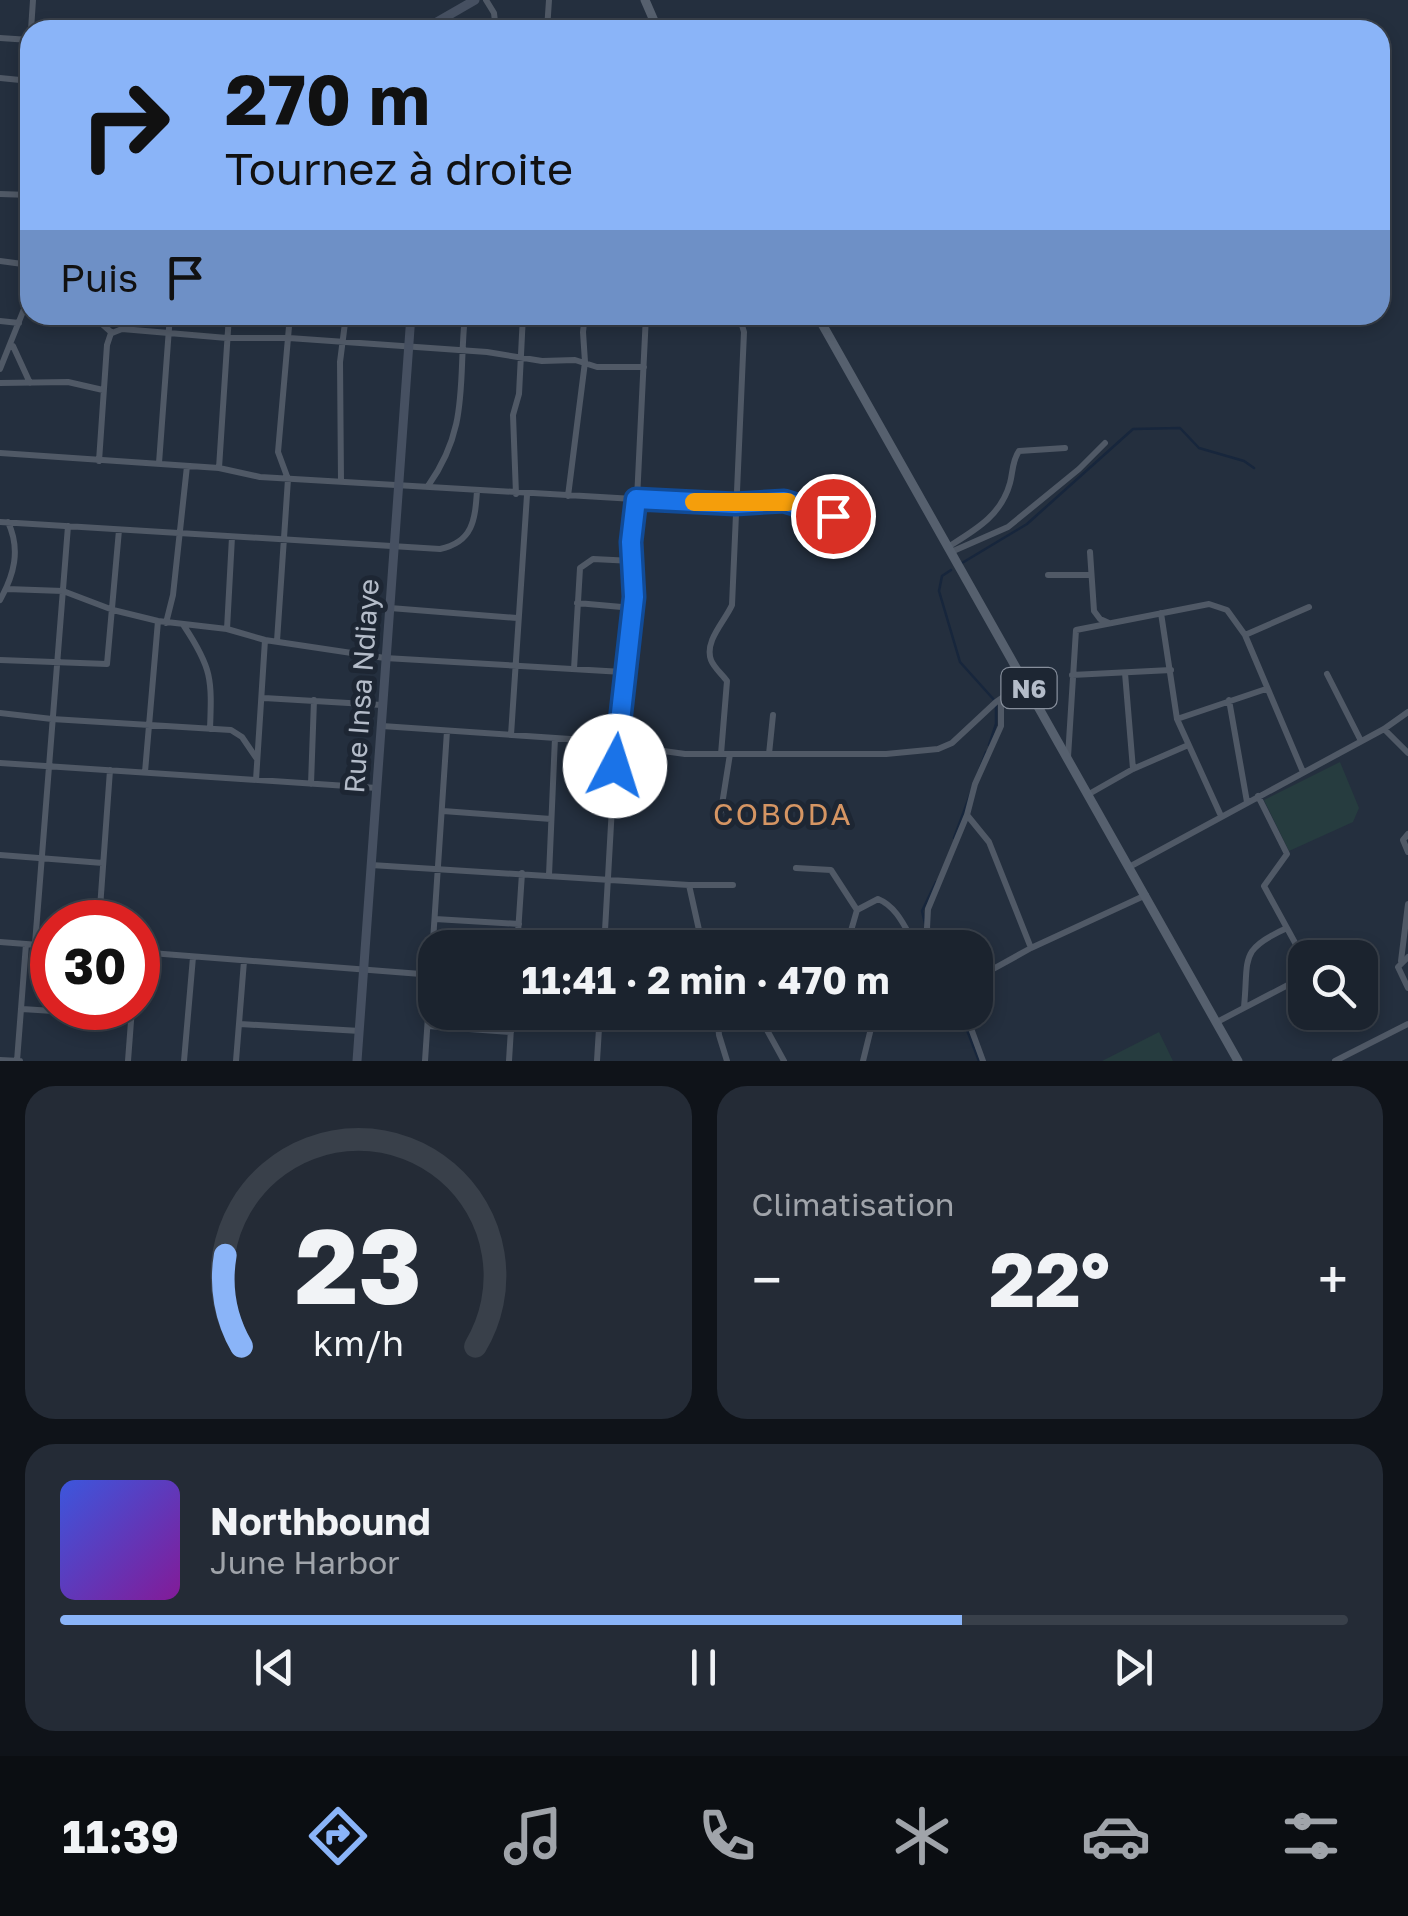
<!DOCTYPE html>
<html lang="fr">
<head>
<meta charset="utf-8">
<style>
	:root { --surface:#1b232e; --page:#242b36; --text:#f1f3f6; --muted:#a0a4aa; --line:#39404a; --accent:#8ab4f8 }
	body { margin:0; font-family:"Golos Text",sans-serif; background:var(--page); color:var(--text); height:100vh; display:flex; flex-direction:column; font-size:38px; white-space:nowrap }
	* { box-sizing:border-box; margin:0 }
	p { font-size:32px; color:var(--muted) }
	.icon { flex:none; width:55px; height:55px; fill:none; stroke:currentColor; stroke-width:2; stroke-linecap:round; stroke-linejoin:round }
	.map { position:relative; height:1061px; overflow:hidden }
	.panel { display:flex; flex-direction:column; gap:25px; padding:25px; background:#0f1319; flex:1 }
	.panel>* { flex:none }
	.banner { position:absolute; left:20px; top:20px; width:1370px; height:305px; border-radius:30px; box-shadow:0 5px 15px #0003,0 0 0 2px var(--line); background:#8ab4f8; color:#111; overflow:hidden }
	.fabs { position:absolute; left:1288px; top:940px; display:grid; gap:20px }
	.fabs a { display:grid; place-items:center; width:90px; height:90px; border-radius:20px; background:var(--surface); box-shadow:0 5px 15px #0003,0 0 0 2px var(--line); font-size:50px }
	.speed { position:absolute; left:30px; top:900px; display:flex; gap:20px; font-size:50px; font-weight:700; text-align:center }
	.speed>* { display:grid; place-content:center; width:130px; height:130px; border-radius:50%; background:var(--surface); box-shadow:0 5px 15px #0003,0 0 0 2px var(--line); line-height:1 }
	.speed .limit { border:15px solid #d22; background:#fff; color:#111 }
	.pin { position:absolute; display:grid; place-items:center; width:85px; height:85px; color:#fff; margin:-42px; border:5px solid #fff; border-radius:50%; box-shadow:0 2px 10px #0007 }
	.me { position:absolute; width:110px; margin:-55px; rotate:5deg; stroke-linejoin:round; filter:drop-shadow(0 0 8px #0008) }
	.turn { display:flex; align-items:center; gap:35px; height:210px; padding:0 40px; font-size:45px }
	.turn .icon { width:130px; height:130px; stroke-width:2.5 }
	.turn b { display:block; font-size:70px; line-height:85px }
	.then { display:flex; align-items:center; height:95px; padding:0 40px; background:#0003; gap:20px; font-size:38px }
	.big { font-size:75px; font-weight:700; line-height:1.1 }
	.panel .widget { flex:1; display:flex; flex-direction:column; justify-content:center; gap:15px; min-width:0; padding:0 35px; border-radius:30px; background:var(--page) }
	.panel .dial { align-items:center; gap:0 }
	.dial svg { height:260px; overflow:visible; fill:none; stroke:var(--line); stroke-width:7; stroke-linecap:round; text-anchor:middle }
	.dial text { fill:var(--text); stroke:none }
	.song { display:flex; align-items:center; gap:30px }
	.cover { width:120px; height:120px; border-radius:15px; background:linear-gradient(135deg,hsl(230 70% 55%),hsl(290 70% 35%)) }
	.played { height:10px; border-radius:5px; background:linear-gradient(90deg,var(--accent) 70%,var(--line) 70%) }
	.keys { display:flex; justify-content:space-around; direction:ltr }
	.heat { display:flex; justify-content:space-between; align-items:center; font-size:55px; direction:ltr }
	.panel .tiles { flex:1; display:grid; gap:25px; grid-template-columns:1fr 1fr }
	.widget:last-child { grid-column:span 2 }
	.trip { position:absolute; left:418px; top:930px; width:575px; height:100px; border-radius:30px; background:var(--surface); box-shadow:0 5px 15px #0003,0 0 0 2px var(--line); font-weight:700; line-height:100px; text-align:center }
	.dock { display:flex; height:160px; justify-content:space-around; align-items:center; background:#0b0e12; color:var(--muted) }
	.dock .icon { width:70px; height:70px }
	.dock .active { color:var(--accent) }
	.dock b { font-size:45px; color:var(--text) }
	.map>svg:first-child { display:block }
</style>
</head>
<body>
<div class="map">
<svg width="1408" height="1061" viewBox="0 0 1408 1061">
	<rect width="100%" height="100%" fill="#242f3e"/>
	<path fill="#263c3f" d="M1340,762L1359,808L1353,822L1289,851L1264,800Z
		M1159,1032L1173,1061H1102Z"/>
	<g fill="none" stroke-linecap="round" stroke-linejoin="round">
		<path stroke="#17263c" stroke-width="2.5" d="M962,563L1027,524L1133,429L1180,428L1199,448L1244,461L1254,468
			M951,570L942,576L939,591L960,662L996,702V724L989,745
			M954,838L986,752
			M931,948L922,911L936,882
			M960,1012L979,1061"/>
		<path stroke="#505966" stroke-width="6" d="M486,0L494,13L496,30
			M31,30L33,0
			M547,30L549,0
			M0,38L30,40
			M30,38V65
			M0,78L30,81
			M0,194L30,195
			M0,261L30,265
			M92,315L112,333
			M0,321L19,323
			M112,333L122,329L227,338H289L487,352L542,361L575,360L597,367H644
			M13,346L30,383
			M0,369L30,294
			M0,383L68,382L103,390
			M0,453L219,468L260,477L735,505L784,501L829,515L841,530
			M99,461L107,345L111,333
			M159,463L170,315
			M219,468L229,315
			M341,481L340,362L346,315
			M428,486C470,427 458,381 465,315
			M516,494L513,415L519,394L523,315
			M568,496L585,362L583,332L585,315
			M0,522L440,549C473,542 475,520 477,491
			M948,547C975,530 1001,516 1010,483C1013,472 1012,461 1019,451L1065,448
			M951,552L1008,527L1079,469L1105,443
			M1090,552L1094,611L1100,619L1109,623
			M1048,575H1091
			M7,589L63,591L113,610L158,621L227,629L265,640L385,658L623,672
			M0,600C14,575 21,550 8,522
			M577,603L633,608
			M390,608L517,618
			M1161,613L1177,719L1221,816
			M166,623L173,595L187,466
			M184,626C212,668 212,679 210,729
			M227,629L232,537
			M1245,635L1309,607
			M277,641L288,479L278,452L290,315
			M0,660L107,664L119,530
			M574,669L580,568L593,559L633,561
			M1125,673L1133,769
			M1327,674L1360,739
			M1072,675L1171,670
			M264,698L382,705
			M1229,700L1247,802
			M0,713L52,719L231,730L242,737L257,759
			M1177,719L1266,689
			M382,726L585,740L685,754H886L938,749L952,743L996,702L1025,682
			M1384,729L1408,753
			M511,735L527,495
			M721,754L727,681C722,674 714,668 711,660C704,641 725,621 732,605L744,332L739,315
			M769,754L773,715
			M1068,757L1076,630L1209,604L1227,610L1245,635L1303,772
			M0,763L377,788
			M145,772L158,621
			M256,780L265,640
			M311,784L314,700
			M1089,794L1133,769L1186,746
			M1258,796L1287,854L1264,886L1305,961
			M443,811L551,819
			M721,811L730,754
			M967,815L989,842L1031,948
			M1408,834L1403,840L1408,852
			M0,855L103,863
			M371,865L689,885L703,948
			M1131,866L1384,729L1408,712
			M796,868L831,870L857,910
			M549,875L555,738
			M689,885H733
			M435,919L519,924
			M99,922L110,770
			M0,942L52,946
			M35,944L68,526
			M517,948L522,873
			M604,948L613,789L635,586L631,542L637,499L646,315
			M846,948L857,910L878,899C898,907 906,930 917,948
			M900,948L906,930
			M937,948L927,928L928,909L967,815L975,784L1001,726V699
			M138,952L434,975
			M1408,957L1398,967L1408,988
			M1401,961L1408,904
			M975,979L1031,948L1146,895
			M1244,1007C1249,958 1238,950 1287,928
			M22,1009L131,1016
			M717,1012L719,1035L727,1061
			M757,1012L784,1061
			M965,1012L983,1061
			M1217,1022L1305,976
			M240,1024L360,1031
			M428,1026L511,1032
			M0,1060L20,1061
			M17,1061L26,944
			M128,1061L132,1008
			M184,1061L193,957
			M236,1061L244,961
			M425,1061L447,731
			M509,1061L512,1012
			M597,1061L600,1012
			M863,1061L875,1012
			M1335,1061L1408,1024"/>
		<path stroke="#465061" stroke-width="9" d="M430,30V26L475,0
			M357,1061L411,315"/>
		<path stroke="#56606e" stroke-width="9" d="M645,0L658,30
			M817,315L1238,1061"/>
	</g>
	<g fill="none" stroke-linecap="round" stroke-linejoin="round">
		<defs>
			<path id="route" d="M615,766L634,597L631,542L636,499L735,504L784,501L833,516"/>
		</defs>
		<use href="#route" stroke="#114b97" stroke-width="25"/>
		<use href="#route" stroke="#1a73e8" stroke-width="18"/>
		<path stroke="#f59e0b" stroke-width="18" d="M694,502H788"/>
	</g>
	<g text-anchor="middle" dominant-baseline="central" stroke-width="10" stroke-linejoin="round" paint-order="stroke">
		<rect fill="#1d2633" stroke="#878f9c" stroke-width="2.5" x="1001.5" y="668" width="55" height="40" rx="8"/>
		<g font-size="25" font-weight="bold" fill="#b4bcc9">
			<text x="1029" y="688">N6</text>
		</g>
		<g font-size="28" fill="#b4bcc9" stroke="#1d2633">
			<text transform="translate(361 686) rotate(-86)">Rue Insa Ndiaye</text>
		</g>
		<g font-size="30" letter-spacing="2.5" fill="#d59563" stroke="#1d2633">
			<text x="783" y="814">COBODA</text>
		</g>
	</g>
</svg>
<div class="fabs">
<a><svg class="icon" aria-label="search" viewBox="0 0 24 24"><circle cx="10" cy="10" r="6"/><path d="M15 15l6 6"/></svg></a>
</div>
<div class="speed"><div class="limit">30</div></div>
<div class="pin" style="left:833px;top:516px;background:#d93025"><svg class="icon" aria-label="arrive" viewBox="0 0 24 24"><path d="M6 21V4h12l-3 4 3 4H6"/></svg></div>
<svg class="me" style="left:615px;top:766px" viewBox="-20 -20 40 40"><circle r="19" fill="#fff"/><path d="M0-13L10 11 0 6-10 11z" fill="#1a73e8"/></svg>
<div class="trip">11:41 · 2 min · 470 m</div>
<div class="banner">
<div class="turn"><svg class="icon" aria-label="right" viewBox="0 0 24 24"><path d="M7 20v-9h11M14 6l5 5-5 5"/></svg><div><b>270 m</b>Tournez à droite</div></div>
<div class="then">Puis<svg class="icon" aria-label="arrive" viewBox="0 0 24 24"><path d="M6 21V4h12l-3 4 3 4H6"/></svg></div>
</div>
</div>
<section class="panel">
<div class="tiles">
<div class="widget dial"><svg viewBox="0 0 100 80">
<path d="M14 69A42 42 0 1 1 86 69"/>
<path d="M14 69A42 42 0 0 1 9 41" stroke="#8ab4f8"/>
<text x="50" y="56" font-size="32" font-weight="700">23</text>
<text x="50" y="72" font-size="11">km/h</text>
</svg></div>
<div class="widget"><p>Climatisation</p>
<div class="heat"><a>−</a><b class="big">22°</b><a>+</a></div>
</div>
<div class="widget">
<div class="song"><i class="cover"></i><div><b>Northbound</b><p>June Harbor</p></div></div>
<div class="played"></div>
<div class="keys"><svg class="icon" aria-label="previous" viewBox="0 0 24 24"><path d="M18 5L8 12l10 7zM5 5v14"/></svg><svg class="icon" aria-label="pause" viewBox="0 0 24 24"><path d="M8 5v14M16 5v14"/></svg><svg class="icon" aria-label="next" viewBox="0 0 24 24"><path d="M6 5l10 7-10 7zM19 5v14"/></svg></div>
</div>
</div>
</section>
<nav class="dock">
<b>11:39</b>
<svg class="icon active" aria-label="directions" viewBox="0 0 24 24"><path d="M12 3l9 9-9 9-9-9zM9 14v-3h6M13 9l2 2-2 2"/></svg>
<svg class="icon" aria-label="music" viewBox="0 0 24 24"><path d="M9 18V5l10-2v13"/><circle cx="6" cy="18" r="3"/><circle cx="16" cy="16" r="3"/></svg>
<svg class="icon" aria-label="phone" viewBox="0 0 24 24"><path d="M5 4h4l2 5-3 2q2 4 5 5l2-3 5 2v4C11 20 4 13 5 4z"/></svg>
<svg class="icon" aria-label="climate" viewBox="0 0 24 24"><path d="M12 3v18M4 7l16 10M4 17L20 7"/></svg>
<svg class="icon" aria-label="car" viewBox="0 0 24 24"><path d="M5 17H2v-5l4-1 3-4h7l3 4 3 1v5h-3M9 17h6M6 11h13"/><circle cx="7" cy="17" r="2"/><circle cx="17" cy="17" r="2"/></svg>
<svg class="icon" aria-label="filters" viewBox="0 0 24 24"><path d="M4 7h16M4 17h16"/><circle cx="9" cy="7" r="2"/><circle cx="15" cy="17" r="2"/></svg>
</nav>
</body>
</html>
